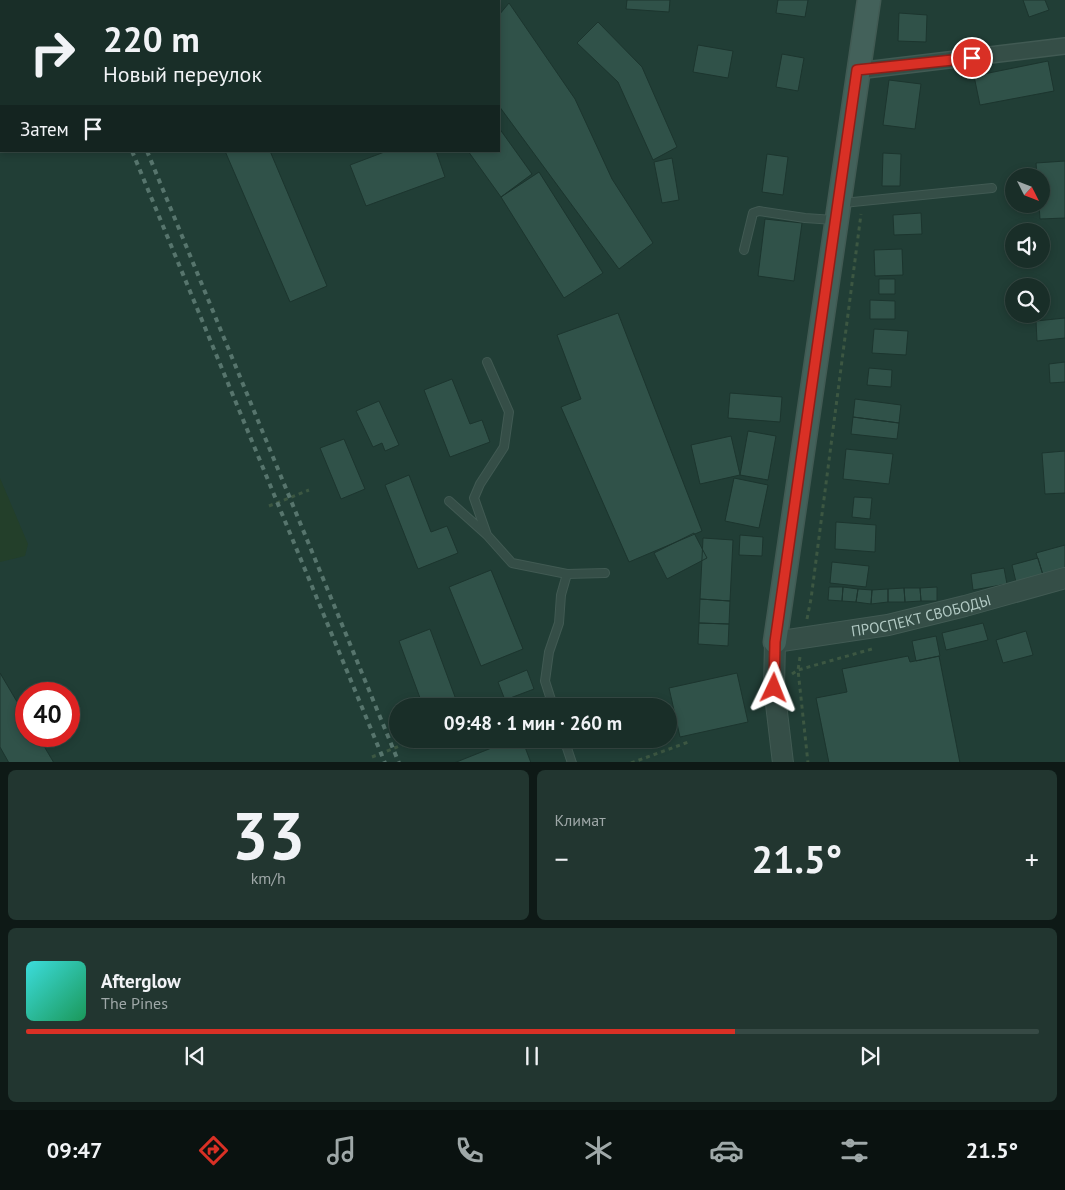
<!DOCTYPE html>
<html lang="ru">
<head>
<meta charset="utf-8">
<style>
	:root { --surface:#192e28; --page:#223630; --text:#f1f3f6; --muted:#9fa8a8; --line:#374a45; --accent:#d93025 }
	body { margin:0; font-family:"PT Sans",sans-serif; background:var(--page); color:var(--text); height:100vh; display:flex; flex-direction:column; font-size:19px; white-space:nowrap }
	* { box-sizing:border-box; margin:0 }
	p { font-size:16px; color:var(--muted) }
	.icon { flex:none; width:28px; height:28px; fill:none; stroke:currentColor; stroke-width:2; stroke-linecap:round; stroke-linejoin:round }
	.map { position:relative; height:762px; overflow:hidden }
	.sheet { display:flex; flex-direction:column; gap:8px; padding:8px; background:#0e1916; flex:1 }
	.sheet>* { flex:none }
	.guide { position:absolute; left:0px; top:0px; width:500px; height:152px; box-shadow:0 2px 8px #0003,0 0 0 1px var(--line); background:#192e28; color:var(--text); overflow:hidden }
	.needle { width:32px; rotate:132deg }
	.tools { position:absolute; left:1005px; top:168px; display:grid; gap:10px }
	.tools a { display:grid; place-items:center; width:45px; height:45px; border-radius:50%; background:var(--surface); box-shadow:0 2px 8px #0003,0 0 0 1px var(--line); font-size:25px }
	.speed { position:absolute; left:15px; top:682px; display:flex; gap:10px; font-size:25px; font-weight:700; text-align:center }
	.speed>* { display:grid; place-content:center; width:65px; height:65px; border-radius:50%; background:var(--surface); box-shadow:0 2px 8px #0003,0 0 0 1px var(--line); line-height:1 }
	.speed .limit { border:8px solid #d22; background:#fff; color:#111 }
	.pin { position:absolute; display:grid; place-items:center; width:42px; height:42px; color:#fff; margin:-21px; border:2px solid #fff; border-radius:50%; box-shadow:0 1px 5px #0007 }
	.me { position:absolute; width:55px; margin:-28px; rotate:2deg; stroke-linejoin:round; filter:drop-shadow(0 0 4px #0008) }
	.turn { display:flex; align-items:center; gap:18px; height:105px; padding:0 20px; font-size:22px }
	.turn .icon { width:65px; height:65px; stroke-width:2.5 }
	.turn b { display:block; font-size:35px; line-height:42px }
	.then { display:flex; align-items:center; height:48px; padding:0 20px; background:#0003; gap:10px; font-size:19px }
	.big { font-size:38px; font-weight:700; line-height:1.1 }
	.sheet .card { flex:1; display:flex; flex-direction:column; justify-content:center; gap:8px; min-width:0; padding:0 18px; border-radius:8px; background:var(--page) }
	.sheet .dial { align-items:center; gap:0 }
	.dial b { font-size:65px; line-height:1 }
	.song { display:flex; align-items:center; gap:15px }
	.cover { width:60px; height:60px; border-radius:8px; background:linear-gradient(135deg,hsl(180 70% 55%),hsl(150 70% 35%)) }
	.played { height:5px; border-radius:2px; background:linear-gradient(90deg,var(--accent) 70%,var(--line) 70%) }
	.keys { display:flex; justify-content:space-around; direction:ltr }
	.heat { display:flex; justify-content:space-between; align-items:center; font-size:28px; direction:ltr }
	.sheet .tiles { flex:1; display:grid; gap:8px; grid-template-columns:1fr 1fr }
	.card:last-child { grid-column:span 2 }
	.trip { position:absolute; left:389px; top:698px; width:288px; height:50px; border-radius:25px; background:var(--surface); box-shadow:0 2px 8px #0003,0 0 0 1px var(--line); font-weight:700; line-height:50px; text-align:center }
	.menu { display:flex; height:80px; justify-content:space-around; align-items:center; background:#0a1210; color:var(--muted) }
	.menu .icon { width:35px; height:35px }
	.menu .current { color:var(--accent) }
	.menu b { font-size:22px; color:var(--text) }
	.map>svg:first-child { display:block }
</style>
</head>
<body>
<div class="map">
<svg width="1065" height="763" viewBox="0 0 1065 763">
	<rect width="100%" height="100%" fill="#213e36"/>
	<path fill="#233f2a" d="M0,478L28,544L25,556L0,562Z"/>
	<path fill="#305249" stroke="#1c352e" d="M403,0H455L456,1H404Z
		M627,0H670L669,12L626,9Z
		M778,0H808L805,17L776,13Z
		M1023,0H1045L1049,10L1029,17Z
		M509,3L575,99L612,179L653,243L619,269L499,106V15Z
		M899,13L927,15L926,42L898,41Z
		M598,22L642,67L677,147L653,160L618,82L577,43Z
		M698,45L733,51L728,78L693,72Z
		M782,54L804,58L798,91L776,87Z
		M1048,61L1054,91L980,105L974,76Z
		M889,80L921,84L915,129L883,125Z
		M499,128L532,174L501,197L468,151H499Z
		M225,151H270L327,286L290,302Z
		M387,151H436L445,177L366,206L350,165Z
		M883,153L901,154L900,186H882Z
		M767,154L788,157L783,195L762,192Z
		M672,158L679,200L662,203L654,162Z
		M1065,161V218L1040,219L1039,204H1041V176H1037L1036,163Z
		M539,172L603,273L564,298L501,197Z
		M921,213L922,234L894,235L893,215Z
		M765,219L802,223L794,281L758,276Z
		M902,249L903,275L875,276L874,250Z
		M879,279H895V294H879Z
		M870,300L895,301V319H870Z
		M618,313L702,531L629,562L561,407L581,399L557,335Z
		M1065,318V338L1037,341L1036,321Z
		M874,329L908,331L906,355L872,353Z
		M1065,362V382L1050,383L1049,364Z
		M869,368L892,370L891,387L867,385Z
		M452,379L470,424L482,420L490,442L450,457L424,390Z
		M730,393L782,397L780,422L728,418Z
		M855,399L901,405L899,423L853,417Z
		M379,401L399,445L385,451L382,443L373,447L356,411Z
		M853,417L899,423L897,439L851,434Z
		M748,431L776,436L768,480L740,475Z
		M731,436L740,475L700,484L691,445Z
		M344,439L365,489L341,499L320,448Z
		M846,449L893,454L889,484L843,479Z
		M1065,451V493L1045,494L1042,453Z
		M409,475L431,532L447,526L458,553L418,569L385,485Z
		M734,478L768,485L759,528L725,521Z
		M854,497L872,498L870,519L852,517Z
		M836,522L876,525L875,552L835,549Z
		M694,533L707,558L667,579L654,553Z
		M740,535L763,537L762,556L739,555Z
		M703,538L733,540L730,601L700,599Z
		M1065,545V569L1043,575L1036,553Z
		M1038,558L1043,575L1016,582L1012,565Z
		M832,562L869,566L866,587L830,583Z
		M1004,568L1007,584L973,590L971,574Z
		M491,570L523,649L481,666L449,587Z
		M829,587H843L842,601L828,600Z
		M843,587L858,589L856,602L842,601Z
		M937,587V601H921L920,588Z
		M904,588H920L921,601L905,602Z
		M904,588L905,602H888V589Z
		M858,589L872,590L871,604L856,602Z
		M888,589V602L871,604L872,590Z
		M700,599L730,601L729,624L699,623Z
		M699,623L729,624L728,646L698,644Z
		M983,623L988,640L946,650L942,633Z
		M430,629L458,705L453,706H423L399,641Z
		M1026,631L1033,655L1003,663L996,640Z
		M936,636L940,656L916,661L912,641Z
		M908,656L910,662L939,656L960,763H829L816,698L847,692L842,669Z
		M527,670L534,689L505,700L498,682Z
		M0,673L26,717V736H38L54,763H9L0,747Z
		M737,673L748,722L680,737L669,688Z
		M514,739H522L531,763H454Z"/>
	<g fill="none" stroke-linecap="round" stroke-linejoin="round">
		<defs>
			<path id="service" d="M843,203L992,188
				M744,250L753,213L759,211L805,218L834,220
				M449,501L487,535L512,563L567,574L605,573
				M487,535L474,498L480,484L504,447L509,412L487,362
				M553,706L545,681L549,652L559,623L561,595L567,574
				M564,739L572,763"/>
			<path id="minor" d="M857,71L1065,46"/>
			<g id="tertiary">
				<path id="s1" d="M783,763L774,687L775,642L888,625L965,606L1065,578"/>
			</g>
			<path id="secondary" d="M775,642L869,0"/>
		</defs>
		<use href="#service" stroke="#415a53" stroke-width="10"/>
		<use href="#minor" stroke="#415a53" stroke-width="18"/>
		<use href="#tertiary" stroke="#415a53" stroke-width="22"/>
		<use href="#secondary" stroke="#415a53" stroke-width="25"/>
		<path stroke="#3c5742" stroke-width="3" stroke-dasharray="4 4" stroke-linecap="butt" d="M269,506L309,490
			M807,619L811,599L861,214
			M800,657L798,670L808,763
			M792,674L798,670L872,649
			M372,757L412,741
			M631,763L691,741"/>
		<use href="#service" stroke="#354e47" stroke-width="8"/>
		<use href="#minor" stroke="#354e47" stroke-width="15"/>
		<use href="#tertiary" stroke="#354e47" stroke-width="20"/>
		<use href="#secondary" stroke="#43615a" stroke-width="22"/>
		<path stroke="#57756d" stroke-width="4" stroke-dasharray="5 5" stroke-linecap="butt" d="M69,0L70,1
			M84,0L85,1
			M132,151L385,763
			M147,151L399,763"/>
	</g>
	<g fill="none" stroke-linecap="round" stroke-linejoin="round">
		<defs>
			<path id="route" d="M774,688L775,642L857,70L972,58"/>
		</defs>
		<use href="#route" stroke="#8d1f18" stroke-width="12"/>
		<use href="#route" stroke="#d93025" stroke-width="9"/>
	</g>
	<g text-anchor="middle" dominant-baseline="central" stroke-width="5" stroke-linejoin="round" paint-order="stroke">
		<g font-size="15" fill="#b1c9c3" stroke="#1a332c">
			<text stroke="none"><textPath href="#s1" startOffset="270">ПРОСПЕКТ СВОБОДЫ</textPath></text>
		</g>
	</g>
</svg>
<div class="tools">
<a><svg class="needle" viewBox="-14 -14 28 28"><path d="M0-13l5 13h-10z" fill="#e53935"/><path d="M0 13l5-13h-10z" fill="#9fa8a8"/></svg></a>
<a><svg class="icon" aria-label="sound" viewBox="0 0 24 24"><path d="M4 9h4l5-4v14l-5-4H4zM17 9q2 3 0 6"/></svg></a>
<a><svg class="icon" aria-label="search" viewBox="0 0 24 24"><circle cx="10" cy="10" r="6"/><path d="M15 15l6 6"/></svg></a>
</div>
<div class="speed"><div class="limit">40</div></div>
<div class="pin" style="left:972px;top:58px;background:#d93025"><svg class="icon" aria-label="arrive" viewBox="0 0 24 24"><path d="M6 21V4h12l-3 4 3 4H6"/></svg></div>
<svg class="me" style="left:774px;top:688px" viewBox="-20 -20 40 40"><path d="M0-17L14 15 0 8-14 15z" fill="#d93025" stroke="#fff" stroke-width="4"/></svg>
<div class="trip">09:48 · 1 мин · 260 m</div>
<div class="guide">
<div class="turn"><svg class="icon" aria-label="right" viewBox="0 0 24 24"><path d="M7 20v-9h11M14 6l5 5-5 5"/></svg><div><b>220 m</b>Новый переулок</div></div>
<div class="then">Затем<svg class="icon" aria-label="arrive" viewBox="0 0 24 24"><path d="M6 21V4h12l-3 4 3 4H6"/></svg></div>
</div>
</div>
<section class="sheet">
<div class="tiles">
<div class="card dial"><b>33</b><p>km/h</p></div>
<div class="card"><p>Климат</p>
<div class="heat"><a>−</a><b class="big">21.5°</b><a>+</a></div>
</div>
<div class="card">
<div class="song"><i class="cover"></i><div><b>Afterglow</b><p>The Pines</p></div></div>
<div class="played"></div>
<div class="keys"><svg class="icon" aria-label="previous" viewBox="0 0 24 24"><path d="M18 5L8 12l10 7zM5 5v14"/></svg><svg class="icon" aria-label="pause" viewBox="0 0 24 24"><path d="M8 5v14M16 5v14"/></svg><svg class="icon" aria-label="next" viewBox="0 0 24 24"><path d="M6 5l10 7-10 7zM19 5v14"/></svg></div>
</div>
</div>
</section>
<nav class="menu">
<b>09:47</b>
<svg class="icon current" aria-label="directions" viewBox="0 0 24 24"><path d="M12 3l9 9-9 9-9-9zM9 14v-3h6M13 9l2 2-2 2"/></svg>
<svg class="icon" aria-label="music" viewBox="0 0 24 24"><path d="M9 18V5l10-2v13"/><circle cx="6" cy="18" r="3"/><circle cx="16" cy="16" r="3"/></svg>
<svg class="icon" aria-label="phone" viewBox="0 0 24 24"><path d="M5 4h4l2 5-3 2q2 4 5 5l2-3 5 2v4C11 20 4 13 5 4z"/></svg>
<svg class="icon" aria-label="climate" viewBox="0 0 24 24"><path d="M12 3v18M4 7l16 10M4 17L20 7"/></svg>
<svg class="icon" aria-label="car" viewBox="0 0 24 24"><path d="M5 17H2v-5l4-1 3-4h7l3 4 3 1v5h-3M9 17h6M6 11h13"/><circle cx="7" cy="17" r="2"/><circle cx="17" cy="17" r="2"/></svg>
<svg class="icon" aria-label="filters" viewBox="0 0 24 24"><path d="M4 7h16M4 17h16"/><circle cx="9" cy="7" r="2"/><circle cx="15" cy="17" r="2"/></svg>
<b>21.5°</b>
</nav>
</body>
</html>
